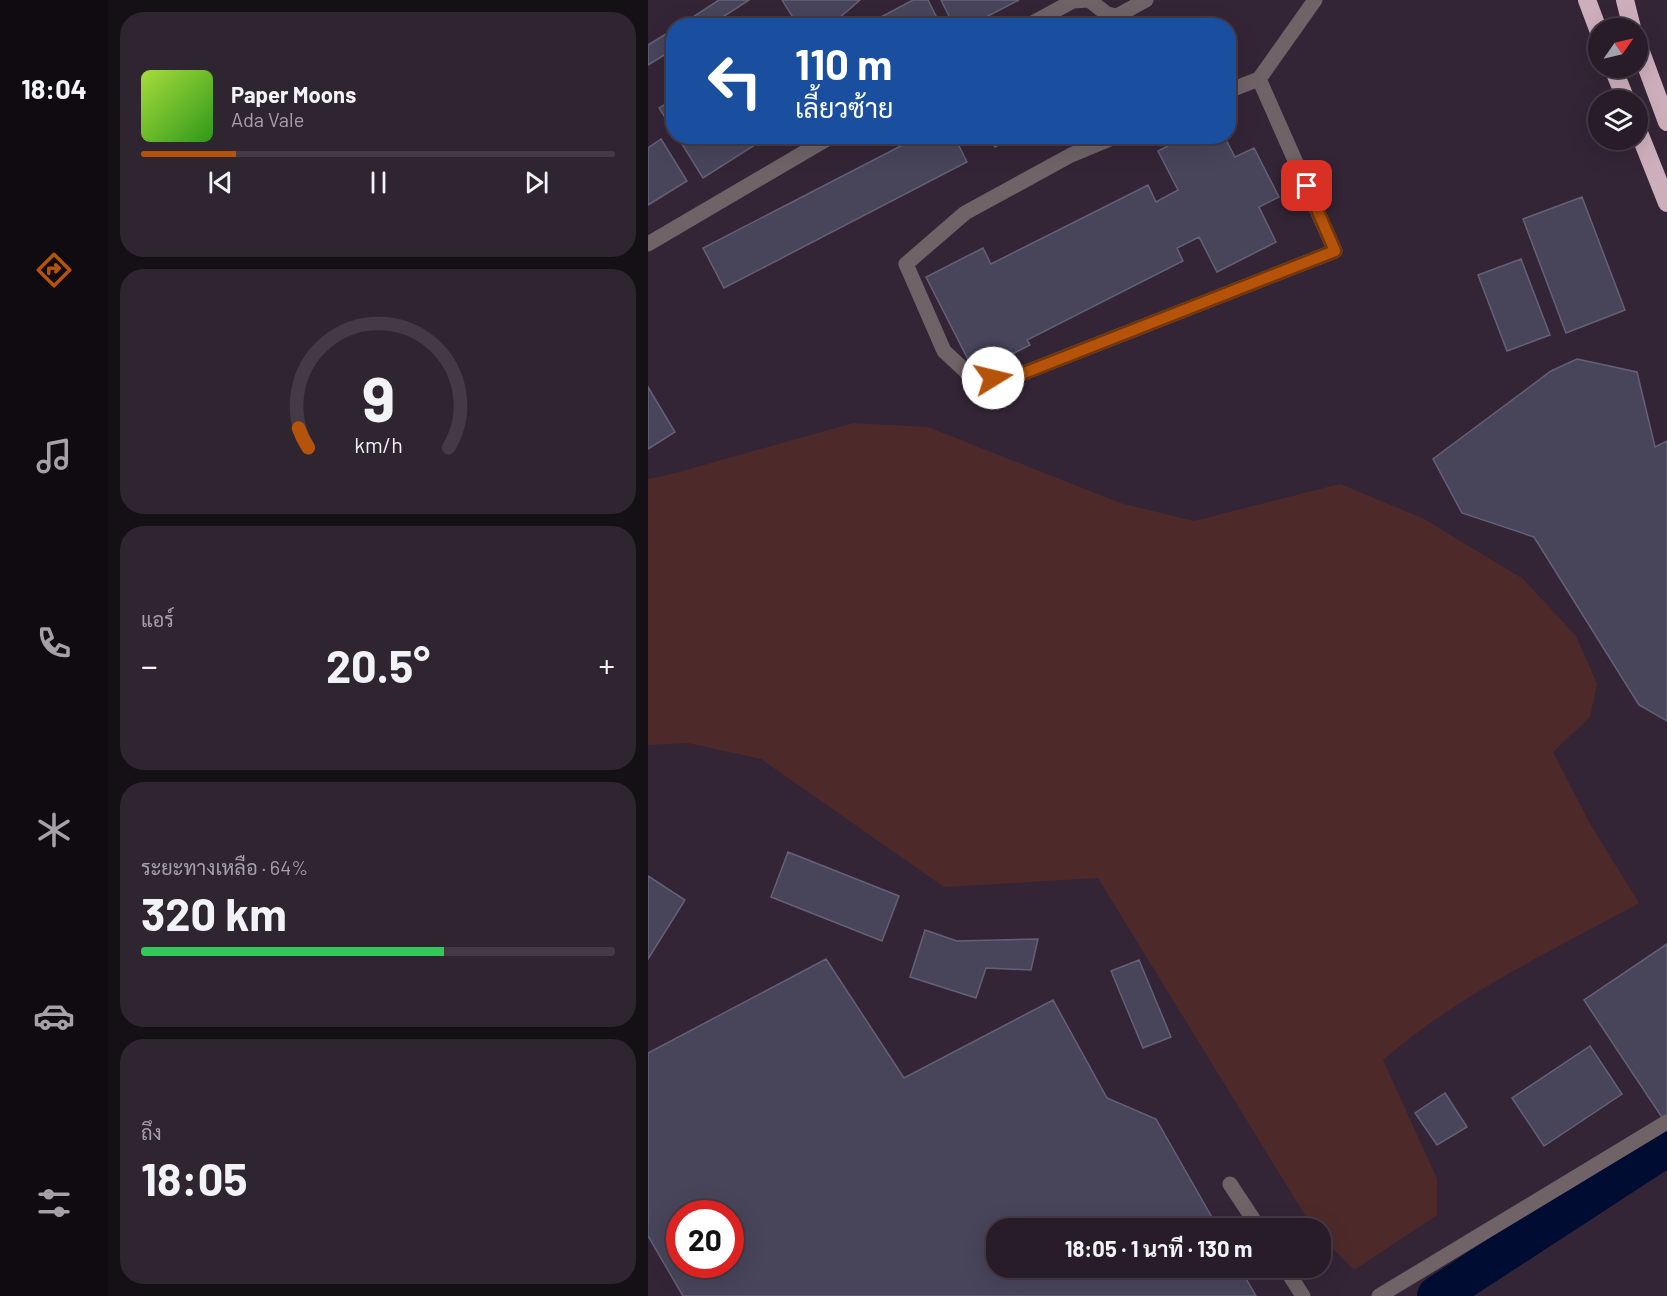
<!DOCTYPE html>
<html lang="th">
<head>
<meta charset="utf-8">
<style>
	:root { --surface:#271c28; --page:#2f2530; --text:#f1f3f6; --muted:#a4a1a8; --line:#433a45; --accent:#b45309 }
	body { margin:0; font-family:Barlow,Sarabun,sans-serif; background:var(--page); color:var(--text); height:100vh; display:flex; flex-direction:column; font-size:22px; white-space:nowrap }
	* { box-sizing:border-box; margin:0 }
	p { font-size:20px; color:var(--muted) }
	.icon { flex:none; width:33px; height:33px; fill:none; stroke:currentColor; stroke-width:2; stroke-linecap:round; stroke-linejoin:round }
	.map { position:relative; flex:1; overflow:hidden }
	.details { display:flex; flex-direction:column; gap:12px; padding:12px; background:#150f16; width:540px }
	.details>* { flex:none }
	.banner { position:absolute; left:18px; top:18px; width:570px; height:126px; border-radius:24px; box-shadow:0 6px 24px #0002,0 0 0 2px var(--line); background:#1a4fa0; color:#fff; overflow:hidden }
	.needle { width:39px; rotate:56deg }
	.tools { position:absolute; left:940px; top:18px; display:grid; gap:12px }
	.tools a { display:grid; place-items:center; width:60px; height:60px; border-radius:50%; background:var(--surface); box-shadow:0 6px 24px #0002,0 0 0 2px var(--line); font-size:30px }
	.speed { position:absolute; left:18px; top:1200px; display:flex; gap:12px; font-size:30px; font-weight:700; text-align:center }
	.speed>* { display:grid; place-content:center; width:78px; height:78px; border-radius:50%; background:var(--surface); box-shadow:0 6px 24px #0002,0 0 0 2px var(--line); line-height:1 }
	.speed .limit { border:9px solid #d22; background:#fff; color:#111 }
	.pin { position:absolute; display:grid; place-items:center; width:51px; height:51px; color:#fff; margin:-26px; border-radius:12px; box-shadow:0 3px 9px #0006 }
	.me { position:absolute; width:66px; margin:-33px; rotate:81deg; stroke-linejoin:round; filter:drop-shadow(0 0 4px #0008) }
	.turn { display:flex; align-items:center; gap:21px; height:126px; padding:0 30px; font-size:27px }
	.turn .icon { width:78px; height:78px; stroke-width:2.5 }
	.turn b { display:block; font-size:42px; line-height:51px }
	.big { font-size:45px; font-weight:700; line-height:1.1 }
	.details .card { flex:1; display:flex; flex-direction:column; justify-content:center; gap:9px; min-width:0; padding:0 21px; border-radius:24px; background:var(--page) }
	.details .dial { align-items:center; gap:0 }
	.dial svg { height:156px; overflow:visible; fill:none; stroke:var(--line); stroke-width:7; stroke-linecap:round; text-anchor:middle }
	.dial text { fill:var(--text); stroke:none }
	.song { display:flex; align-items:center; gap:18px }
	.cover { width:72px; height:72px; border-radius:9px; background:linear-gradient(135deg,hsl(80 70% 55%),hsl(110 70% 35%)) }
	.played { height:6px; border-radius:3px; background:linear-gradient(90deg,var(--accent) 20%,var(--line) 20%) }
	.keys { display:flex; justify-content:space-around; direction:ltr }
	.heat { display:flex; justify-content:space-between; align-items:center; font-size:33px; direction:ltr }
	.charge { height:9px; border-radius:4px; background:linear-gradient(90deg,#34c759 64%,var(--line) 0) }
	.trip { position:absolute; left:338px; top:1218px; width:345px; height:60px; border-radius:24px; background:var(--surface); box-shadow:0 6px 24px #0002,0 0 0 2px var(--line); font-weight:700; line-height:60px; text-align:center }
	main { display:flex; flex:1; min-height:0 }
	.menu { display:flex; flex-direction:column; width:108px; justify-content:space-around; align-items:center; background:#100b10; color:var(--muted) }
	.menu .icon { width:42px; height:42px }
	.menu .active { color:var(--accent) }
	.menu b { font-size:27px; color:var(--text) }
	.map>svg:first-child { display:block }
</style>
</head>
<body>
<main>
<nav class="menu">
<b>18:04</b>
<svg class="icon active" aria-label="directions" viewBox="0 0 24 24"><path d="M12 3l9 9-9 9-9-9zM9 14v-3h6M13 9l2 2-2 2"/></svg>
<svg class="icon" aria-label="music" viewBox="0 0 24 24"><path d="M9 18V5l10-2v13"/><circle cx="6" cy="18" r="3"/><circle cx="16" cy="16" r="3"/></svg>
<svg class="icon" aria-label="phone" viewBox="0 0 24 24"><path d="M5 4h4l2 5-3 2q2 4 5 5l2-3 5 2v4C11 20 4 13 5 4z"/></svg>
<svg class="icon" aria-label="climate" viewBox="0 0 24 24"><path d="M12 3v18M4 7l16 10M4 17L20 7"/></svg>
<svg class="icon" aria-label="car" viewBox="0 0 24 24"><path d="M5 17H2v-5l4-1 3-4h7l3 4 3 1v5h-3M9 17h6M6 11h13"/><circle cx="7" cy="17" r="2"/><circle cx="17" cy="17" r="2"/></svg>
<svg class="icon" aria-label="filters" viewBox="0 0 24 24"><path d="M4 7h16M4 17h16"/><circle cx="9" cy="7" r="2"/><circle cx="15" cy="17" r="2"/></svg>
</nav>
<section class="details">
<div class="card">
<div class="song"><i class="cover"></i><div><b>Paper Moons</b><p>Ada Vale</p></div></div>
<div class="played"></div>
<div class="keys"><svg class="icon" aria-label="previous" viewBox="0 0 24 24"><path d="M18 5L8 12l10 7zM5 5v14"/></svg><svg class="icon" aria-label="pause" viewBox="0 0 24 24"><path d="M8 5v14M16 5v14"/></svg><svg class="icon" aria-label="next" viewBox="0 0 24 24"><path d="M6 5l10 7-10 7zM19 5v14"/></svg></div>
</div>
<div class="card dial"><svg viewBox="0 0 100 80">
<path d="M14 69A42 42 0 1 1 86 69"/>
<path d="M14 69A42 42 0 0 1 9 59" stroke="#b45309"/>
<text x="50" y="56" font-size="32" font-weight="700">9</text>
<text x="50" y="72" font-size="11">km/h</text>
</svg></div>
<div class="card"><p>แอร์</p>
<div class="heat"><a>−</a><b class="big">20.5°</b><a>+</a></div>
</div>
<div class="card"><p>ระยะทางเหลือ · 64%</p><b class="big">320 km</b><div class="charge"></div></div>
<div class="card"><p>ถึง</p><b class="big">18:05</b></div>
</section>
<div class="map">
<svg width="1019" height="1296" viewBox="0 0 1019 1296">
	<rect width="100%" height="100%" fill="#342536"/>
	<path fill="#4d2a29" d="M205,423L280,427L472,503L546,521L692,484L776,519L875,579L928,636L949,684L942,717L905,752L942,824L991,903C903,951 810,995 735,1060L789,1179V1215L706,1270L672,1235V1228H666L663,1225L450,878L296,887L113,759L40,743L0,745V479L24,474Z"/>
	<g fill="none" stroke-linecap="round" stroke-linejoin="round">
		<path stroke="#000c32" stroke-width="40" d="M789,1296L1019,1146"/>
	</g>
	<path fill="#48455b" stroke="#646078" stroke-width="1.5" fill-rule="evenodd" d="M71,0H101L61,26H31Z
		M134,0H212L182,26H137L146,19Z
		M265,0H280L293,26H216Z
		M293,0H371L321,26H306Z
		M26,29V49L0,65V45Z
		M26,99V127L24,128L11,108Z
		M29,136H121L55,178Z
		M272,136H306L319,162L76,288L55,248Z
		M342,136H367L347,147Z
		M538,136H576L587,157L606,148L631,197L611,207L628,242L569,272L551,237L529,248L535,261L379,340L382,345L327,373L278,277L335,248L343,264L500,185L508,202L530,190L510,151Z
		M13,139L39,181L0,205V148Z
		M934,197L977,310L918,333L875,219Z
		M873,259L902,335L859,351L830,275Z
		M929,359L989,372L1007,447L1019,441V721L991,705L886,537L814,513L785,459L903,371Z
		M0,387L27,432L0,449Z
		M140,852L251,896L234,941L123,897Z
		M0,876L37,900L0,959Z
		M277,930L309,941L390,939L383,970L338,968L328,998L262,977Z
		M1019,944V1116L1015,1119L936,1000Z
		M178,959L256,1078L405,1000L459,1098L508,1119L570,1228H348V1268H592L608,1296H35L0,1236V1053ZM32,1214H82V1264H32Z
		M491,960L523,1037L495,1048L463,971Z
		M942,1046L974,1094L896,1146L864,1098Z
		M797,1093L819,1127L789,1145L767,1113Z"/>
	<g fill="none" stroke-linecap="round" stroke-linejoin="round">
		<path stroke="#6f6368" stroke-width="15" d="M379,26L425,1L441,0L459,14L469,16L498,0
			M580,91L611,79L667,0
			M469,136L423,155L317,213L258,264L296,351L326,379L363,378L687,251L611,79
			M0,244L184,136
			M582,1184L611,1228
			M637,1268L655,1296
			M731,1296L1019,1122"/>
		<path stroke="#cdafbb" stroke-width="18" d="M939,0L951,32
			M977,0L984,28
			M990,44L1019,122
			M965,68L978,100
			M990,130L1019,203"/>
	</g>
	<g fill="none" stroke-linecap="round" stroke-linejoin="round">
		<defs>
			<path id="route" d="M345,378H363L687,251L659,186"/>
		</defs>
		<use href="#route" stroke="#753606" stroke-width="15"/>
		<use href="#route" stroke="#b45309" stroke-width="10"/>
	</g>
</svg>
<div class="tools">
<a><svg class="needle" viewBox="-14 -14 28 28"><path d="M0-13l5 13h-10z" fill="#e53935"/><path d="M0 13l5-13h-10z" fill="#a4a1a8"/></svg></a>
<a><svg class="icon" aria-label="layers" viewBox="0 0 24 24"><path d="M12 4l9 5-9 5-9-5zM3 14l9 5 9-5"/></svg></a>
</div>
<div class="speed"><div class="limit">20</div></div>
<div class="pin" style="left:659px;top:186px;background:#d93025"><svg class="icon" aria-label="arrive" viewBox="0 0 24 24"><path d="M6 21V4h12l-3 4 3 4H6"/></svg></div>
<svg class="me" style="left:345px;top:378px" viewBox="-20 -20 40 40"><circle r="19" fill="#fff"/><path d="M0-13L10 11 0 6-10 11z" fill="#b45309"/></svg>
<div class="trip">18:05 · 1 นาที · 130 m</div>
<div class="banner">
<div class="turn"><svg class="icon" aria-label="left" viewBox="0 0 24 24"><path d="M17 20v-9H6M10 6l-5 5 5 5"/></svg><div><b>110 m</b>เลี้ยวซ้าย</div></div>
</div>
</div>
</main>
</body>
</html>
